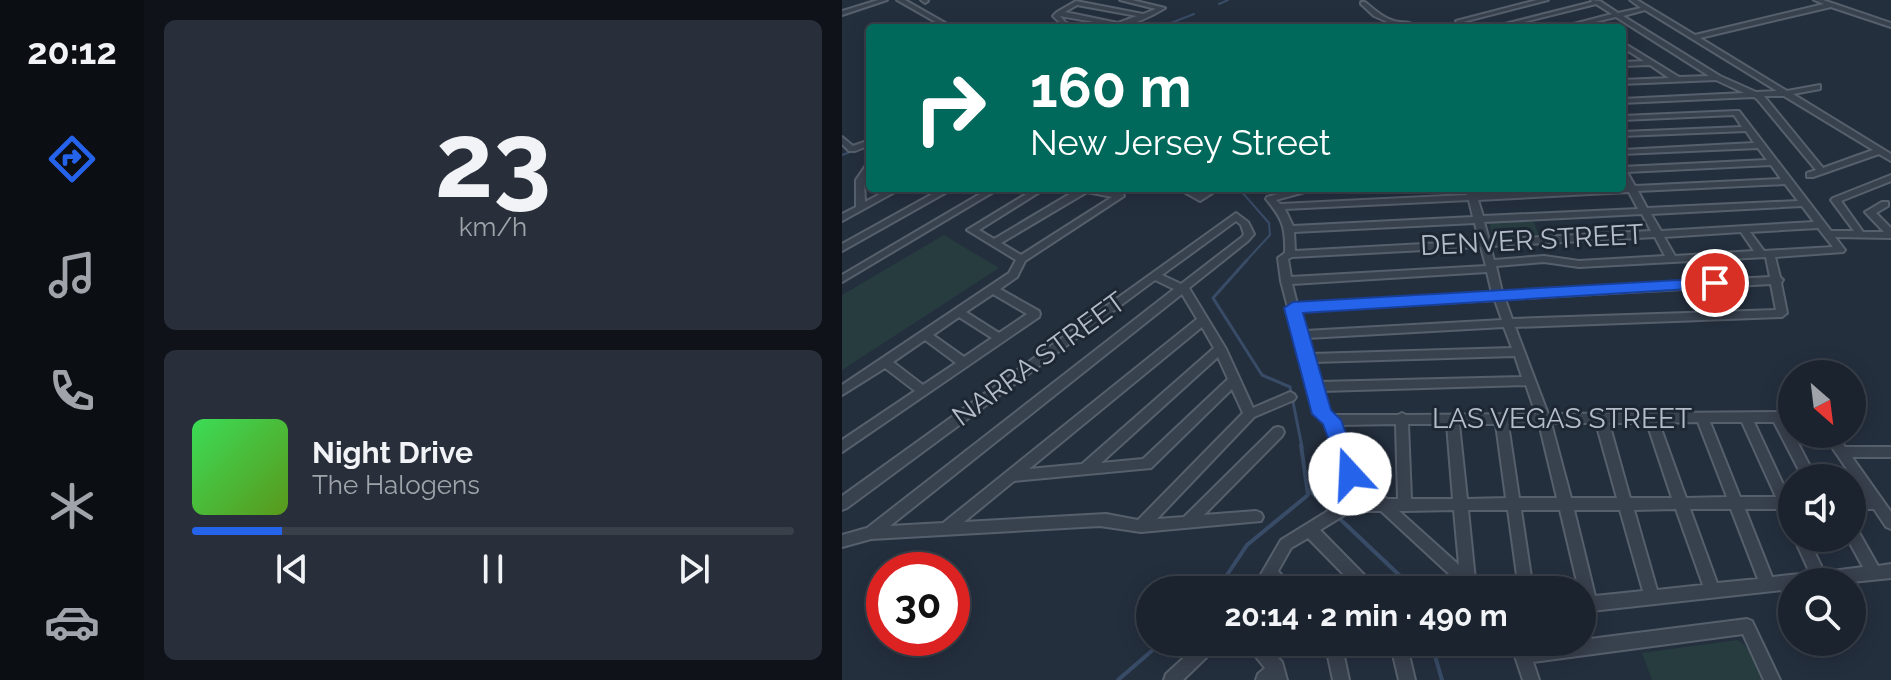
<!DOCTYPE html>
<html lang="en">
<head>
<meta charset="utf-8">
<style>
	:root { --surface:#1b232e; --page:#282f3a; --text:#f1f3f6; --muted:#a0a4aa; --line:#39404a; --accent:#2563eb }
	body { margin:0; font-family:Raleway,sans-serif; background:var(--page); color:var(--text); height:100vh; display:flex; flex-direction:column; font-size:30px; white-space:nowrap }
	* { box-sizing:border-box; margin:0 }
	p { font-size:26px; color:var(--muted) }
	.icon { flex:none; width:44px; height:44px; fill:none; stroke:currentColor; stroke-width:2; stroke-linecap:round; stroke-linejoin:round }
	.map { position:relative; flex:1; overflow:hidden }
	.drawer { display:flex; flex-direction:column; gap:20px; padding:20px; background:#0f1319; width:698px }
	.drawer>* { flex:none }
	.hud { position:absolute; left:24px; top:24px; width:760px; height:168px; border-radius:8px; box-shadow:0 4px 20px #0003,0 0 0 2px var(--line); background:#00695c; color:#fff; overflow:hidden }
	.needle { width:52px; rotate:152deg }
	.controls { position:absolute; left:936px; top:360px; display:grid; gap:16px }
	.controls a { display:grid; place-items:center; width:88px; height:88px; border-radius:50%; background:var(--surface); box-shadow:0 4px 20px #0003,0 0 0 2px var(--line); font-size:40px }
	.speed { position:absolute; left:24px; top:552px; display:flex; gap:16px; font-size:40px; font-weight:700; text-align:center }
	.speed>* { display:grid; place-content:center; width:104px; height:104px; border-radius:50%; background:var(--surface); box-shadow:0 4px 20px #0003,0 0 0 2px var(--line); line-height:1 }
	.speed .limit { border:12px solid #d22; background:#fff; color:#111 }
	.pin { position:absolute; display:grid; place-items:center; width:68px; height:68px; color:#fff; margin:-34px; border:4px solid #fff; border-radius:50%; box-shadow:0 2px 8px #0007 }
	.me { position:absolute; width:88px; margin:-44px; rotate:340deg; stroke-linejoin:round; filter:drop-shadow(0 0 6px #0008) }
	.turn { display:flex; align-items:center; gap:28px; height:168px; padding:0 32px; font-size:36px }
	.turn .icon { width:104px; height:104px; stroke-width:2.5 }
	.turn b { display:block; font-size:56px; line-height:68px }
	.drawer .tile { flex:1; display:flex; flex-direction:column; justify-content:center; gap:12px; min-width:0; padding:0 28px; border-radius:12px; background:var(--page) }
	.drawer .dial { align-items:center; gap:0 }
	.dial b { font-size:104px; line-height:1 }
	.song { display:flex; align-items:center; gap:24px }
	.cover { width:96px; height:96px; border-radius:12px; background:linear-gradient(135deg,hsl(130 70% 55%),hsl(90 70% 35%)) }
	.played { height:8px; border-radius:4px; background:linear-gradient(90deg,var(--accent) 15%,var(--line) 15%) }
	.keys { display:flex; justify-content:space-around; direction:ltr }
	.trip { position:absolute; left:294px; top:576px; width:460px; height:80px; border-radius:40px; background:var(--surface); box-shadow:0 4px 20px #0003,0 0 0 2px var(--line); font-weight:700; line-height:80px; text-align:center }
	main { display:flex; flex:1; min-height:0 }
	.tabs { display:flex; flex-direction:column; width:144px; justify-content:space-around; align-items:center; background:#0b0e12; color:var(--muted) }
	.tabs .icon { width:56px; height:56px }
	.tabs .selected { color:var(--accent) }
	.tabs b { font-size:36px; color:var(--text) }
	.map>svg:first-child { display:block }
</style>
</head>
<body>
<main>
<nav class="tabs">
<b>20:12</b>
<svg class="icon selected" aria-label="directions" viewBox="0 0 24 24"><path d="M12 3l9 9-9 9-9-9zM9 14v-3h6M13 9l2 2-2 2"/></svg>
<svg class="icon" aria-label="music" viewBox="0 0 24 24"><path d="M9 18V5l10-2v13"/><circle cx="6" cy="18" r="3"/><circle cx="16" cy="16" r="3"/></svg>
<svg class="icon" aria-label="phone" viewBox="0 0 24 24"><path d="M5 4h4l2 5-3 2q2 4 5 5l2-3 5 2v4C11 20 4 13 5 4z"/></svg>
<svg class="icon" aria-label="climate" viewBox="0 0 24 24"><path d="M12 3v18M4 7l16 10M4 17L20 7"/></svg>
<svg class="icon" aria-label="car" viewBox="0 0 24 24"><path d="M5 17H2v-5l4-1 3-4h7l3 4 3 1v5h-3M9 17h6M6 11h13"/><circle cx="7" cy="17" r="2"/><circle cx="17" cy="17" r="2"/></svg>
</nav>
<section class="drawer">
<div class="tile dial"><b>23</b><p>km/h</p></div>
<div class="tile">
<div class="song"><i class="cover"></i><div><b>Night Drive</b><p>The Halogens</p></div></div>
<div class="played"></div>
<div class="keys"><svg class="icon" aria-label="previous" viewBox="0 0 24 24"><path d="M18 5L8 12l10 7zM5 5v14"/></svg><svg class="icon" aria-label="pause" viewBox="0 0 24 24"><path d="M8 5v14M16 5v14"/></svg><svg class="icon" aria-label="next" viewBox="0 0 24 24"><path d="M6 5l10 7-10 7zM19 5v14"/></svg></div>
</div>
</section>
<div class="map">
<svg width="1049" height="680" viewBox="0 0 1049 680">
	<rect width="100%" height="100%" fill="#242f3e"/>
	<path fill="#263c3f" d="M691,220L698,238L652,240L647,222Z
		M102,235L157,268L0,370V295Z
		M895,640C909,646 915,667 921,680H810L800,653Z"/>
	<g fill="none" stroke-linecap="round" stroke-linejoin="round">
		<path stroke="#394c67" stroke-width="2" d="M377,4L386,0
			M316,28L352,14
			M0,155L11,151
			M402,188L399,191L427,223L428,235L403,262"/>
		<path stroke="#394c67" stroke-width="3" d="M405,260L371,298L420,375L448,387L460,447"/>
		<path stroke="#394c67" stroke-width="4" d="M465,488L486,508
			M498,519L573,590
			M375,590L405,545L466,495L459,445
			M589,642L600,680
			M276,680L320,642"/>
		<defs>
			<path id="minor" d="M36,0H45L0,15V11Z
				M55,0H63L112,28H104Z
				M79,0H85L86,1L83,3Z
				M278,0H290L323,8C307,18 284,28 265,28L269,25L218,16L224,23L243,28C229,28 221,27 211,16L215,12L234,1L301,14L314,9ZM235,5L295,16L276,23L223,12Z
				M695,0H706L617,23L614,21Z
				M749,0L758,1L776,13L799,8L788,0H795L853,35L982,4L972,0H981L1049,23V27L989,7L858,38L945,91L978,85V89L951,94L1049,154V161L1037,154L971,177H965V173L974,170L915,99L912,97L780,103V99L902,93L874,80L780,84V80L827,78L808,65L780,66V62L802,61L780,47V42L837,77L867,76L774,17L727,28H716L770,14L754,4L658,28H647L750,2ZM803,10L935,91L914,92L878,76L781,16ZM922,96H942L1031,150L981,168Z
				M519,2H523C533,10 544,21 558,22C568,23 567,22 576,28C570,28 565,26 560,26C552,26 545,28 537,28L550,24L532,16L519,4Z
				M309,26L315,27L316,28H306Z
				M894,111H897L989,231H1012L989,200L991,198L1049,175V181L999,201L1021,232H1042L1023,212L1040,202H1046V206L1034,213L1049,228V238L993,237L1003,250L1001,252L933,257L938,277L941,280L939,283L945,313L940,317L673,327L706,414L950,412V422H945L974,478H961L932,422H912L947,497H950V524L945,522L939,509H903L930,577L968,573L952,538H966L982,572L1021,567L1005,538H1010V527L1015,529L1036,566L1049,564V578L1010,582H950V589L740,612V590H737L718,510H679L691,590H677L666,510H626L634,590H620L619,585L539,511H509L478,530L532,585L534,590H517L466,538L449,548L436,571L449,585L451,590H434L429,584L425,590H410L439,540L502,501L526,499L503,478L484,423L474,414L439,281L436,258L443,253C444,227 440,218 424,199L425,197L457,188H471L470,190L434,200L438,204L625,195L620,188H629L634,194L780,188L784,187L780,180V167L925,160L916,148L780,154V150L912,143L904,131L780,136V132L900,127L892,115L780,120V116ZM929,165L939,179L793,186L785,172ZM943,184L956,201L805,208L796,191ZM787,192L796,209L641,216L636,200ZM627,200L631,217L451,226L443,209ZM960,206L972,222L819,231L809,214ZM800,214L809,231L647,240L642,222ZM633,223L637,241L453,251L452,232ZM976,228L991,247L922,251L908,232ZM899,232L912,251L833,256L822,237ZM813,237L823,256L737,261L702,256L652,260L648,246ZM639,247L644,266L449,277L446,259L450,257ZM924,257L928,277L660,292L654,266L702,262L737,267ZM645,272L650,293L455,304L450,284ZM929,284L934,310L670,319L663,299ZM653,300L660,320L463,331L457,311ZM662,327L670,348L469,354L465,338ZM673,356L680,377L477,382L472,362ZM684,385L694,414L564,415L560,413L556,415H491L485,411L480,391ZM856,422L885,497L844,498L817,423ZM868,422H900L934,497H898ZM697,423L715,498H677L666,424ZM709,423H754L775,498H729ZM767,423H805L830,498H788ZM554,424L556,499H545L513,471L497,425ZM566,424H605L611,499H569ZM617,424H654L664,498L625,499ZM834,509L861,585L815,590L792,510ZM848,509H889L916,579L875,583ZM612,510L617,565L557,511H563ZM732,510H778L801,591L753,596Z
				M0,137L11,146L28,140V145L13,151H7L0,144Z
				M28,163V172L22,180L23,202L49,188H60L0,221V214L14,207V180L25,164Z
				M101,188H112L0,251V244Z
				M148,188H158L0,282V275Z
				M194,188H204L137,230L152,239L236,189V188H253L281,194L282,196L183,261L175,277L158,289L197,311L198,314L197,317L0,452V440L73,391L43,368L0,395V385L167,273L174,260L125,230ZM245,192L270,197L179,255L159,243ZM151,294L185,314L157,333L124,312ZM117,317L150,338L122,357L91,335ZM83,340L114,363L81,385L51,362Z
				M335,188H346L358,194L368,188H378L358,201Z
				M394,213L406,222L412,234L406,241L347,288L384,349L411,408L448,392L452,394L454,397L452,400L412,417L315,519L342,517L432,428L436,427L440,428L442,432L440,436L362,515L414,511L419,513L421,517L419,521L299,532L258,526L29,539L0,547V535L25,528L332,289L313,280L5,508L0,510V496ZM394,221L399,225L402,234L400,237L339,284L320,275ZM340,294L355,319L101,523L48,526ZM360,327L372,348L240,464L187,469ZM376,357L386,379L301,459L259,463ZM390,389L401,413L296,520L264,514L122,522L172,481L309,468Z
				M981,434H994L1003,447H1049V457H1010L1049,512V529L1044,527L1032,509H1010V497H1024Z
				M905,619L910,621L938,680H922L901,634L691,662L697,680H681L673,656L676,651L681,648L740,642V640Z
				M359,642H378L375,647L341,680H322L324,674Z
				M403,642H421L440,662L445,680H414L416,674L423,668L406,647Z
				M483,642H499L507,680H491Z
				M548,642H564L573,680H557Z"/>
		</defs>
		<use href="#minor" stroke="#565f6c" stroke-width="4"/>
		<use href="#minor" fill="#38414e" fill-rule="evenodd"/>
	</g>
	<path fill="#2563eb" stroke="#184099" stroke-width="2" d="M873,278L879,279V287L461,313L489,410L499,420L519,474L516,480H501L481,424L470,414L442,308L451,302Z"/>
	<g text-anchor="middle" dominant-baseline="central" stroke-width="6" stroke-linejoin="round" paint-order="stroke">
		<g font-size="28" fill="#b4bcc9" stroke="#1d2633">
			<text transform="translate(690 240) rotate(-3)">DENVER STREET</text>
			<text transform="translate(197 359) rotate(-36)">NARRA STREET</text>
			<text x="720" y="418">LAS VEGAS STREET</text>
		</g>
	</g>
</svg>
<div class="controls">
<a><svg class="needle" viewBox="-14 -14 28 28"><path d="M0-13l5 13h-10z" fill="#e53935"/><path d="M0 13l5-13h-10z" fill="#a0a4aa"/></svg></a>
<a><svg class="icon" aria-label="sound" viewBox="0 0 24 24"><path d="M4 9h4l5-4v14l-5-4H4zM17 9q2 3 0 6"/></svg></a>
<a><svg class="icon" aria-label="search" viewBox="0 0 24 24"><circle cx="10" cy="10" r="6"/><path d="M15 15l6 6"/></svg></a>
</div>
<div class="speed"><div class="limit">30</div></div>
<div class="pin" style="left:873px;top:283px;background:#d93025"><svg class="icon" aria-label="arrive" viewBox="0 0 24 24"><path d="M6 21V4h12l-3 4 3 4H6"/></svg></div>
<svg class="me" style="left:508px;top:474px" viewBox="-20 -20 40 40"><circle r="19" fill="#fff"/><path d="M0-13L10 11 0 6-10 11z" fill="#2563eb"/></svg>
<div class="trip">20:14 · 2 min · 490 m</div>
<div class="hud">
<div class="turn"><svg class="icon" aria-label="right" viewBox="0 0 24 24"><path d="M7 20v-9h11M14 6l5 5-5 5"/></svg><div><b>160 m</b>New Jersey Street</div></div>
</div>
</div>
</main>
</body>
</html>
